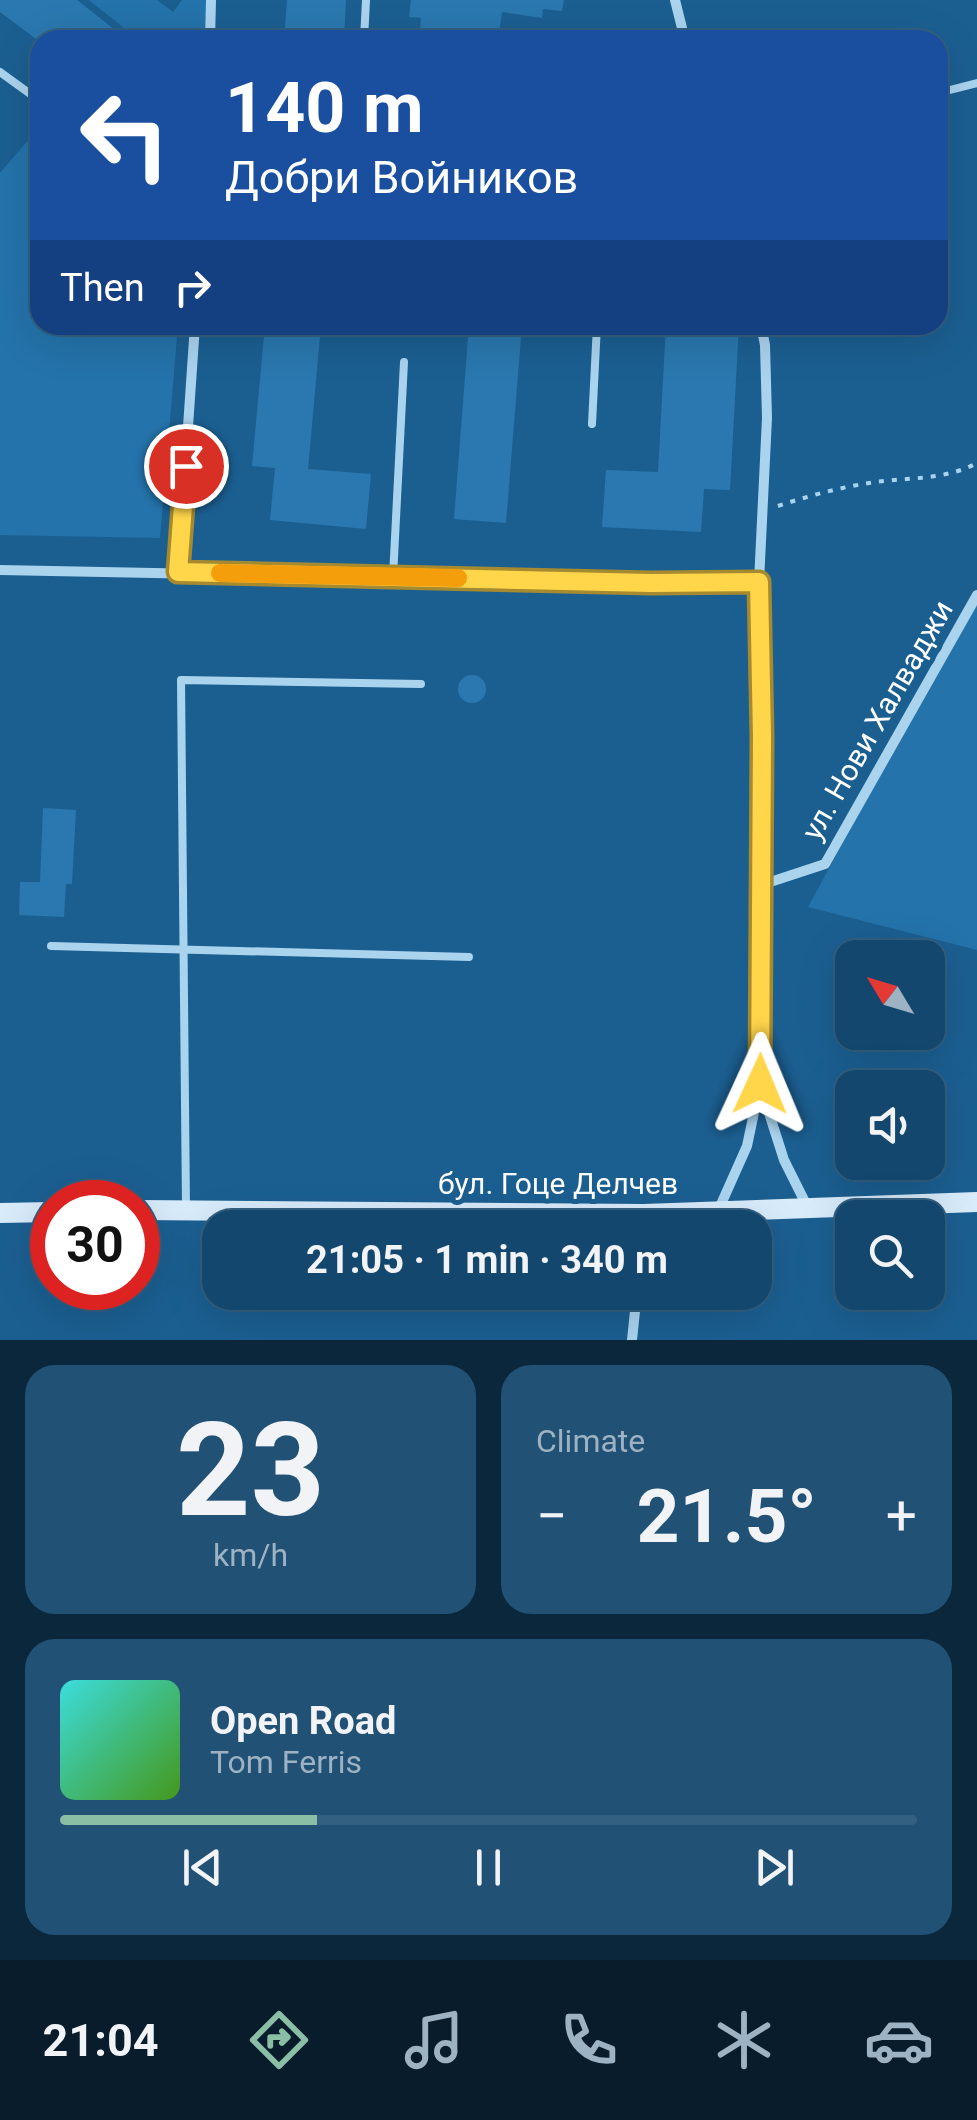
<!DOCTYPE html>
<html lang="en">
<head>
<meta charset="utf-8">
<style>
	:root { --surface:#14476d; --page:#215175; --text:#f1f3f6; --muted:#9db2c2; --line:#335f80; --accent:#8abfa5 }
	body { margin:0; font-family:Roboto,sans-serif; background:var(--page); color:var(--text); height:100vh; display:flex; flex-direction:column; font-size:38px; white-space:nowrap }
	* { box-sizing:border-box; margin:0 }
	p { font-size:32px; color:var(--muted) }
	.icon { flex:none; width:55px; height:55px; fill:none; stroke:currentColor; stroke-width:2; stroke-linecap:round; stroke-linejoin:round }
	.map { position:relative; height:1340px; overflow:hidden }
	.drawer { display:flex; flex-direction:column; gap:25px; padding:25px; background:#0b273c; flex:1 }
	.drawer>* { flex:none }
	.top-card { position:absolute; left:30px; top:30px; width:918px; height:305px; border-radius:30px; box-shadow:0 10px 40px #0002,0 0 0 2px var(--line); background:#1a4fa0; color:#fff; overflow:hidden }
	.needle { width:65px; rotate:308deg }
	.controls { position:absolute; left:835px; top:940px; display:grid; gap:20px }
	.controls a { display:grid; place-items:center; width:110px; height:110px; border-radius:20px; background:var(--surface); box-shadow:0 10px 40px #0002,0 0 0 2px var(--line); font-size:50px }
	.speed { position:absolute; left:30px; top:1180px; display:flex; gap:20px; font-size:50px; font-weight:700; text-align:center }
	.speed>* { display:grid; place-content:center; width:130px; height:130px; border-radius:50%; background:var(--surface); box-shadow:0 10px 40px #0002,0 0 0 2px var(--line); line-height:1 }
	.speed .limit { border:15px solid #d22; background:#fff; color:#111 }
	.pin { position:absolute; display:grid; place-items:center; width:85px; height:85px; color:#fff; margin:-42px; border:5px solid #fff; border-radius:50%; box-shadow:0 2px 10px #0007 }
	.me { position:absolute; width:110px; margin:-55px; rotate:1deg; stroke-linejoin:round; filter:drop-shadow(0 0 8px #0008) }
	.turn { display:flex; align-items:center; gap:35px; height:210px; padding:0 30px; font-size:45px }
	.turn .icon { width:130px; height:130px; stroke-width:2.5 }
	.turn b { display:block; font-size:70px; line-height:85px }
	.then { display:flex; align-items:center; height:95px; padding:0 30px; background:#0003; gap:20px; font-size:38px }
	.big { font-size:75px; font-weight:700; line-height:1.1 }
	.drawer .widget { flex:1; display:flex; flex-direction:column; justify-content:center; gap:15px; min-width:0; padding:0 35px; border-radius:30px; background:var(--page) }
	.drawer .dial { align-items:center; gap:0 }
	.dial b { font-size:130px; line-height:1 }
	.song { display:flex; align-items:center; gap:30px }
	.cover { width:120px; height:120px; border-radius:15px; background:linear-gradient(135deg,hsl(180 70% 55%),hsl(100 70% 35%)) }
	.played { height:10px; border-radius:5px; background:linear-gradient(90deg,var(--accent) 30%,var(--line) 30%) }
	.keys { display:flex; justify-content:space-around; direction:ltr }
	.heat { display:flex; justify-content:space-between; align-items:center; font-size:55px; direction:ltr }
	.drawer .tiles { flex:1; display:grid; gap:25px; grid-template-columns:1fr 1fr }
	.widget:last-child { grid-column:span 2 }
	.trip { position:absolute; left:202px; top:1210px; width:570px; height:100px; border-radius:30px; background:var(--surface); box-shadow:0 10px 40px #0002,0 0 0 2px var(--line); font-weight:700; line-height:100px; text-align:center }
	.menu { display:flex; height:160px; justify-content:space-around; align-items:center; background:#081c2c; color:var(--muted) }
	.menu .icon { width:70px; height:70px }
	.menu .selected { color:var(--accent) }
	.menu b { font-size:45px; color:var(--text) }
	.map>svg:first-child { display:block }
</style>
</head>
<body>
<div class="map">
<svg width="977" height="1340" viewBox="0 0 977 1340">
	<rect width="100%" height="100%" fill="#1b5f91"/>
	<path fill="#2473aa" d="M89,0H157L173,12L182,0H210L206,40H139Z
		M37,130L40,133V325H178L160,538L0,535V173Z
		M977,596V950L808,907Z"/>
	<path fill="#2a78af" d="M0,0H77L128,40L40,42L0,12Z
		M287,0H346L344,40H284Z
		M411,0H564L562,11L543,9L542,18L502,12L498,40L420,30L421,18L409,17Z
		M265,325H321L308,469L371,474L366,529L270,520L275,468L252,466Z
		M469,325H522L506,523L454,519Z
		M666,325H739L730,490L704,489L701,532L602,527L606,470L658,472Z
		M458 689a14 14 0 1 1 28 0a14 14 0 1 1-28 0Z
		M43,808L76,810L72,884H66L64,917L19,915L20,882H40Z"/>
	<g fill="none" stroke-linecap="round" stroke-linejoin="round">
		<path stroke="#aad3ee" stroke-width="4" stroke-dasharray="5 8" stroke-linecap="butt" d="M778,506C808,496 838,488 869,483C905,477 944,481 977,463"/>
		<path stroke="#aad3ee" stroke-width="8" d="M364,40L366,0
			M0,72L40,101
			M938,93L977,83
			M592,424L597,325
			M393,577L404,362
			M51,946L469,957
			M186,1209L181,680L421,684"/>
		<path stroke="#aad3ee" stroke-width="10" d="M675,0L685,40
			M210,40L211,0
			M0,570L651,583L759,582
			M178,572L195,325
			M761,885L825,864L977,595
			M762,1091L784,1160L809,1210
			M718,1211L747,1146L760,1084L763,737L759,582L767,418L765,345L761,325
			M632,1340L637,1292"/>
		<path stroke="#d8ebfa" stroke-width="20" d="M138,1210L644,1214L977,1202
			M0,1213L52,1212"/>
	</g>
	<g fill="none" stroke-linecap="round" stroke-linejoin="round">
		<defs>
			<path id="route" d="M186,466L178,572L651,583L759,582L762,737L760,1084"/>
		</defs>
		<use href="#route" stroke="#a68a30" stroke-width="25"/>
		<use href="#route" stroke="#ffd54a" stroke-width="18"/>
		<path stroke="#f59e0b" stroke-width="18" d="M220,573L458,578"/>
	</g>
	<g text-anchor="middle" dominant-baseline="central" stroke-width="10" stroke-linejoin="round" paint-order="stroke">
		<g font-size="30" fill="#fff" stroke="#1b5f91">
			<text transform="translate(877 720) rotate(-60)">ул. Нови Халваджи</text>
			<text x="558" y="1183">бул. Гоце Делчев</text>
		</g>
	</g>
</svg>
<div class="controls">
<a><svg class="needle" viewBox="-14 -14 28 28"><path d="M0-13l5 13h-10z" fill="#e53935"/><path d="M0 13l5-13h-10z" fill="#9db2c2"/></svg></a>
<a><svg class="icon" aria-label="sound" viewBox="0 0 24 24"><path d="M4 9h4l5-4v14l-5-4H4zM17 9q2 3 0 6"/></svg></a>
<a><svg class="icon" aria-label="search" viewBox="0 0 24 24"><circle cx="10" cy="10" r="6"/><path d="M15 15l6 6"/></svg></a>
</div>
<div class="speed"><div class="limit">30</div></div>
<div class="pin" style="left:186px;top:466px;background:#d93025"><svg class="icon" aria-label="arrive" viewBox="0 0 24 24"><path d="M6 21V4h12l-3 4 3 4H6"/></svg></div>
<svg class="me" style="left:760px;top:1084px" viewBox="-20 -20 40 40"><path d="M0-17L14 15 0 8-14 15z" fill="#ffd54a" stroke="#fff" stroke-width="4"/></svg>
<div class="trip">21:05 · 1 min · 340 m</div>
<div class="top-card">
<div class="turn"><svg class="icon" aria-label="left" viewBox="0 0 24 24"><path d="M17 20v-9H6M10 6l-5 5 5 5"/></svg><div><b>140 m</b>Добри Войников</div></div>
<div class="then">Then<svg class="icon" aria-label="right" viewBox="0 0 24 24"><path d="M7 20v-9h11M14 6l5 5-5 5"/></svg></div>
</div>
</div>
<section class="drawer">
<div class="tiles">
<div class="widget dial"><b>23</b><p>km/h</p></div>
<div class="widget"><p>Climate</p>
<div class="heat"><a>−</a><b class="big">21.5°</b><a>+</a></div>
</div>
<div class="widget">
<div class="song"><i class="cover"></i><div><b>Open Road</b><p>Tom Ferris</p></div></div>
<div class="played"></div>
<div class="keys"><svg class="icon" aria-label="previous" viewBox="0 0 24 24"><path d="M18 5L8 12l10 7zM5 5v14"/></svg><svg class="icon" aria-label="pause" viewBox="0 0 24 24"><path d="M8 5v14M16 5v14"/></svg><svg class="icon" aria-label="next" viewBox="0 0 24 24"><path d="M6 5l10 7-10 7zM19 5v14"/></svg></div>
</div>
</div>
</section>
<nav class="menu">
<b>21:04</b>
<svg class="icon selected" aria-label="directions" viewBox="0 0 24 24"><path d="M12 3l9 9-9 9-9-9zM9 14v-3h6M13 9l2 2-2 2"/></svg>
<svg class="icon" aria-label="music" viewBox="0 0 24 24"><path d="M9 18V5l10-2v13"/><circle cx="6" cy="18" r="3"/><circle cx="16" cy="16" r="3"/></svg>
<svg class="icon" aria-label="phone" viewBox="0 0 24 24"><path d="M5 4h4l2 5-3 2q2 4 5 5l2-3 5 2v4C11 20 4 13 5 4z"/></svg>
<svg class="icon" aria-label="climate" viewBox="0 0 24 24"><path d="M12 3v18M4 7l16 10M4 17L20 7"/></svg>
<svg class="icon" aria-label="car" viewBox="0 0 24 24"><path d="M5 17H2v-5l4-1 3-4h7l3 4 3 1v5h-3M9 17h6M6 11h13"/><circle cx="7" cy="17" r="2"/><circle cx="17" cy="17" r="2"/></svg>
</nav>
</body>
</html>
